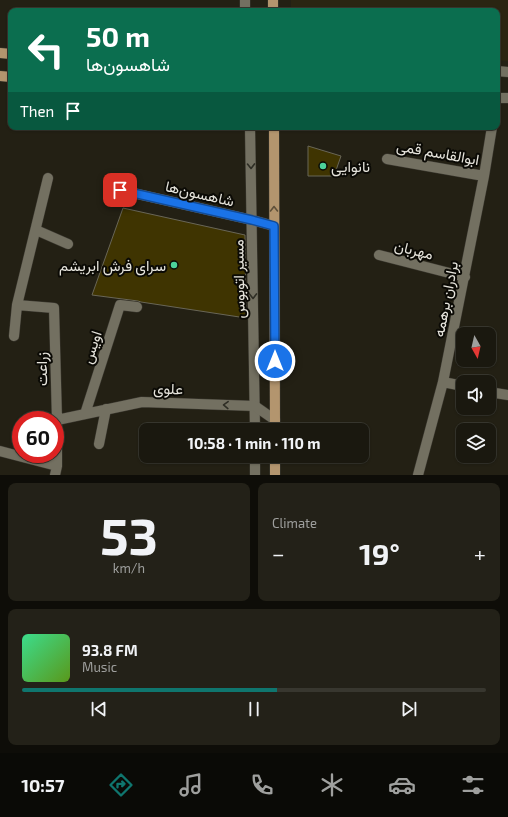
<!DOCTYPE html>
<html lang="en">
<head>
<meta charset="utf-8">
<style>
	:root { --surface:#1a180f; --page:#232118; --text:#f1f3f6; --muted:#9fa09e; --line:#38372f; --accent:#0f766e }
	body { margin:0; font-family:"Exo 2",Vazirmatn,sans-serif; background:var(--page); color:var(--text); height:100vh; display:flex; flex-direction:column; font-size:15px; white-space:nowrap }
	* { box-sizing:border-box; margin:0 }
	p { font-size:13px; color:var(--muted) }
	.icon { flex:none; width:22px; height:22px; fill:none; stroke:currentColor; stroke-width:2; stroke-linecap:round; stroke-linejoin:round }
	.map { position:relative; height:475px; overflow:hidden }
	.drawer { display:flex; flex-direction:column; gap:8px; padding:8px; background:#0e0d08; flex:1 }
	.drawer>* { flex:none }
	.guide { position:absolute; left:8px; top:8px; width:492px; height:122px; border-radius:8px; box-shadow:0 1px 3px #0004,0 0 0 1px var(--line); background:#0b6e4f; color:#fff; overflow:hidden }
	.needle { width:26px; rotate:172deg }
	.fabs { position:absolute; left:456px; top:327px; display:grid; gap:8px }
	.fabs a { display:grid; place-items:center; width:40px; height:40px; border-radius:8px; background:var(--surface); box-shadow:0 1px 3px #0004,0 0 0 1px var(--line); font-size:20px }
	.speed { position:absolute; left:12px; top:411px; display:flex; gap:8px; font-size:20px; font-weight:700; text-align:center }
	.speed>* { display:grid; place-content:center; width:52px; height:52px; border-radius:50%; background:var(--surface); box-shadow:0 1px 3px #0004,0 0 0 1px var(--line); line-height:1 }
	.speed .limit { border:6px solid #d22; background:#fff; color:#111 }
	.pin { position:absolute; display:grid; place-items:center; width:34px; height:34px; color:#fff; margin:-17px; border-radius:8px; box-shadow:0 2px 6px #0006 }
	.me { position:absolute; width:44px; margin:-22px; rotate:0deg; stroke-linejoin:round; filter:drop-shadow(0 0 3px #0008) }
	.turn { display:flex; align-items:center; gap:14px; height:84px; padding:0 12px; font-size:18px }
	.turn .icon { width:52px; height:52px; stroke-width:2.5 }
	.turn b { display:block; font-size:28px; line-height:34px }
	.then { display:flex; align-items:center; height:38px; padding:0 12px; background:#0003; gap:8px; font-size:15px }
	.big { font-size:30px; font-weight:700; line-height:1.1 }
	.drawer .card { flex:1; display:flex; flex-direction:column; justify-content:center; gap:6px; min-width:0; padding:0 14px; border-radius:8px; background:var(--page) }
	.drawer .dial { align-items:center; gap:0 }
	.dial b { font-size:52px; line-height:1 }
	.song { display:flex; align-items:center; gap:12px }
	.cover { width:48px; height:48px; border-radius:6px; background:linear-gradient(135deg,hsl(150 70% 55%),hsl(90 70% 35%)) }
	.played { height:4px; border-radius:2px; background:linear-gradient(90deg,var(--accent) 55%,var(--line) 55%) }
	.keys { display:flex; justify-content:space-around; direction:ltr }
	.heat { display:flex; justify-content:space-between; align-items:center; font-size:22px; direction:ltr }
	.drawer .tiles { flex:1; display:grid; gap:8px; grid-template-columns:1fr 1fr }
	.card:last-child { grid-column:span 2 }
	.trip { position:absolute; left:139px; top:423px; width:230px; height:40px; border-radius:8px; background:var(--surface); box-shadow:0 1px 3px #0004,0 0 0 1px var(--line); font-weight:700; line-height:40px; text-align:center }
	.tab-bar { display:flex; height:64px; justify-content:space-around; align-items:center; background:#0a0a06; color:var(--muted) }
	.tab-bar .icon { width:28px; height:28px }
	.tab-bar .current { color:var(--accent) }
	.tab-bar b { font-size:18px; color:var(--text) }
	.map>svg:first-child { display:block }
</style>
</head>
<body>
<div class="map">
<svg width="508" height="475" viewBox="0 0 508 475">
	<rect width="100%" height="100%" fill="#232014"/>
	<path fill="#2a2512" d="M291,0H508V61L497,60V11H291Z"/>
	<path fill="#3f3401" stroke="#696657" d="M308,146L341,156L334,176H308Z
		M123,208L245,235L246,318L141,302L138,301L92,295Z"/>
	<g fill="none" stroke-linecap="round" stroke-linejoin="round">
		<defs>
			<path id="lane" d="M245,0V11
				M497,98H508
				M250,127L255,430
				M255,456V475"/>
			<path id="street" d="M497,71L508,72
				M387,159L484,176
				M120,190L252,220L274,226
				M36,230L68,244
				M379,255L465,277
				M17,305L54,308L57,420V466L55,475
				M14,336L17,305L48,178
				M443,382L463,386
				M489,392L508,395
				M85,414L120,305L137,307
				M57,420L142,402L255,406L275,420
				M99,444L106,409
				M0,451L57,466
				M418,475L443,382L484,176L492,127"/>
			<path id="primary" d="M273,0V11
				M0,53L11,54
				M0,76L11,77
				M274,127L275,430
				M275,475V456"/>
		</defs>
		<use href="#lane" stroke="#3d3a32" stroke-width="11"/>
		<use href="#street" stroke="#3d3a32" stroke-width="11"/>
		<use href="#primary" stroke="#3d3a32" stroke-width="11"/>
		<use href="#lane" stroke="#737061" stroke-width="10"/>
		<use href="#street" stroke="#737061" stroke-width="10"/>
		<use href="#primary" stroke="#b3956e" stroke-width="10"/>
	</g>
	<defs><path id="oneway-chevron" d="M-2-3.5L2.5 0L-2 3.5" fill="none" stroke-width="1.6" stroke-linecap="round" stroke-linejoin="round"/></defs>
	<g stroke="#2f2e25">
		<use href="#oneway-chevron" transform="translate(251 166) rotate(89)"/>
		<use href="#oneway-chevron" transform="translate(253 296) rotate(89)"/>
		<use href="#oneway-chevron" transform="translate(226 405) rotate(-178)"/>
	</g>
	<use stroke="#5f503a" href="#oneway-chevron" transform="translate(274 209) rotate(-90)"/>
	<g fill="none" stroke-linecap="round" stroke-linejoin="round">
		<defs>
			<path id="route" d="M120,190L252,220L274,226L275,361"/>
		</defs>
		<use href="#route" stroke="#114b97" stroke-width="10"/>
		<use href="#route" stroke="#1a73e8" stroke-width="7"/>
	</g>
	<g fill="#4cd39a" stroke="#0b0a05" stroke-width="1.5">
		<circle cx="323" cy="166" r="4"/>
		<circle cx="174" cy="265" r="4"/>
	</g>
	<g text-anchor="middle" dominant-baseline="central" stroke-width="4" stroke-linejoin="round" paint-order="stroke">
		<g font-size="15" fill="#e6e4dc" stroke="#0b0a05">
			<text transform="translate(438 152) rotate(10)">ابوالقاسم قمی</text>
			<text transform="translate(200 193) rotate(13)">شاهسون‌ها</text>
			<text transform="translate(414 249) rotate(14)">مهربان</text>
			<text transform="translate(238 279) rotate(-91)">مسیر اتوبوس</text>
			<text transform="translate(445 299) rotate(-79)">برادران برهمه</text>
			<text transform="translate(91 347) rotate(-72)">اویس</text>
			<text transform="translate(41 369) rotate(-91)">زراعت</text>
			<text transform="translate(168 388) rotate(2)">علوی</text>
		</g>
		<g font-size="15" fill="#e6e4dc" stroke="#0b0a05" text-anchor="start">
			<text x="331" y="166">نانوایی</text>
			<text x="166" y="265" text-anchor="end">سرای فرش ابریشم</text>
		</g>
	</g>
</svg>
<div class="fabs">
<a><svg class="needle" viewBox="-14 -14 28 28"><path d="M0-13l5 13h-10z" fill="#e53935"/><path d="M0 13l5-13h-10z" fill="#9fa09e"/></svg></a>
<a><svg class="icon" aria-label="sound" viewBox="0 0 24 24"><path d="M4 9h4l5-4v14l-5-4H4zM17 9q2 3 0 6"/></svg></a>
<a><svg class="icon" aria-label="layers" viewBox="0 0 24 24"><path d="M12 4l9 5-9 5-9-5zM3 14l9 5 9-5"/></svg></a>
</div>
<div class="speed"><div class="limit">60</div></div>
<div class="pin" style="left:120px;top:190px;background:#d93025"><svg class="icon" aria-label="arrive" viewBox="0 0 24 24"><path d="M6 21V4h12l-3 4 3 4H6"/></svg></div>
<svg class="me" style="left:275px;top:361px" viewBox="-20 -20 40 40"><circle r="17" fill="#1a73e8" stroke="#fff" stroke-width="3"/><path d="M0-11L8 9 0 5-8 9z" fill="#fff"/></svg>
<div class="trip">10:58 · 1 min · 110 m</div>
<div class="guide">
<div class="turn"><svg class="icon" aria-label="left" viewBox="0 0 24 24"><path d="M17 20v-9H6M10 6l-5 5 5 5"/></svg><div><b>50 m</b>شاهسون‌ها</div></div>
<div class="then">Then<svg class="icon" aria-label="arrive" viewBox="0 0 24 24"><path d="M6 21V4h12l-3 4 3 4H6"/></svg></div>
</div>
</div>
<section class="drawer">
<div class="tiles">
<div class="card dial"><b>53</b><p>km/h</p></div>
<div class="card"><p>Climate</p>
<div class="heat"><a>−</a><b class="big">19°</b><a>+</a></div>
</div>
<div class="card">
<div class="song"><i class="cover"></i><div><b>93.8 FM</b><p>Music</p></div></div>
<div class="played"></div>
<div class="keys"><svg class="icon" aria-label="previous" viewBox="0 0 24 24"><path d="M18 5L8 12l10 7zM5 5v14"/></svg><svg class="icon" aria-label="pause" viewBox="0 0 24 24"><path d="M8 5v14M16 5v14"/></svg><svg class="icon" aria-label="next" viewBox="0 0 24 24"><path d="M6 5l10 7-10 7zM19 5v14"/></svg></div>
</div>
</div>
</section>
<nav class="tab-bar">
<b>10:57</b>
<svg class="icon current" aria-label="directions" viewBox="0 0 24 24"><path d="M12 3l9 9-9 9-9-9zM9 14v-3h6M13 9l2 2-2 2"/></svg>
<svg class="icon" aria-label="music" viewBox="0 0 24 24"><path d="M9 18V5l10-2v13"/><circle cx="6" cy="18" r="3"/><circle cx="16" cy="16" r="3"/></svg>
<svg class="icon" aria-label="phone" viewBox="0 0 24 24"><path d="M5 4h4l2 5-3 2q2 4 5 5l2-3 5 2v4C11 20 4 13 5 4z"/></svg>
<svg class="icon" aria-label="climate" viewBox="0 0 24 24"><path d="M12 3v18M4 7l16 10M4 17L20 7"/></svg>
<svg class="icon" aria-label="car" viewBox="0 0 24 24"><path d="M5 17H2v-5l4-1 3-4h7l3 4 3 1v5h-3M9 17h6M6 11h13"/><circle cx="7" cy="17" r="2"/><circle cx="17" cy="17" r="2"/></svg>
<svg class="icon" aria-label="filters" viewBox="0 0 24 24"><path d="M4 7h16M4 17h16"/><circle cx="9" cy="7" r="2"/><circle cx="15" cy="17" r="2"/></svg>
</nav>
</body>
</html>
